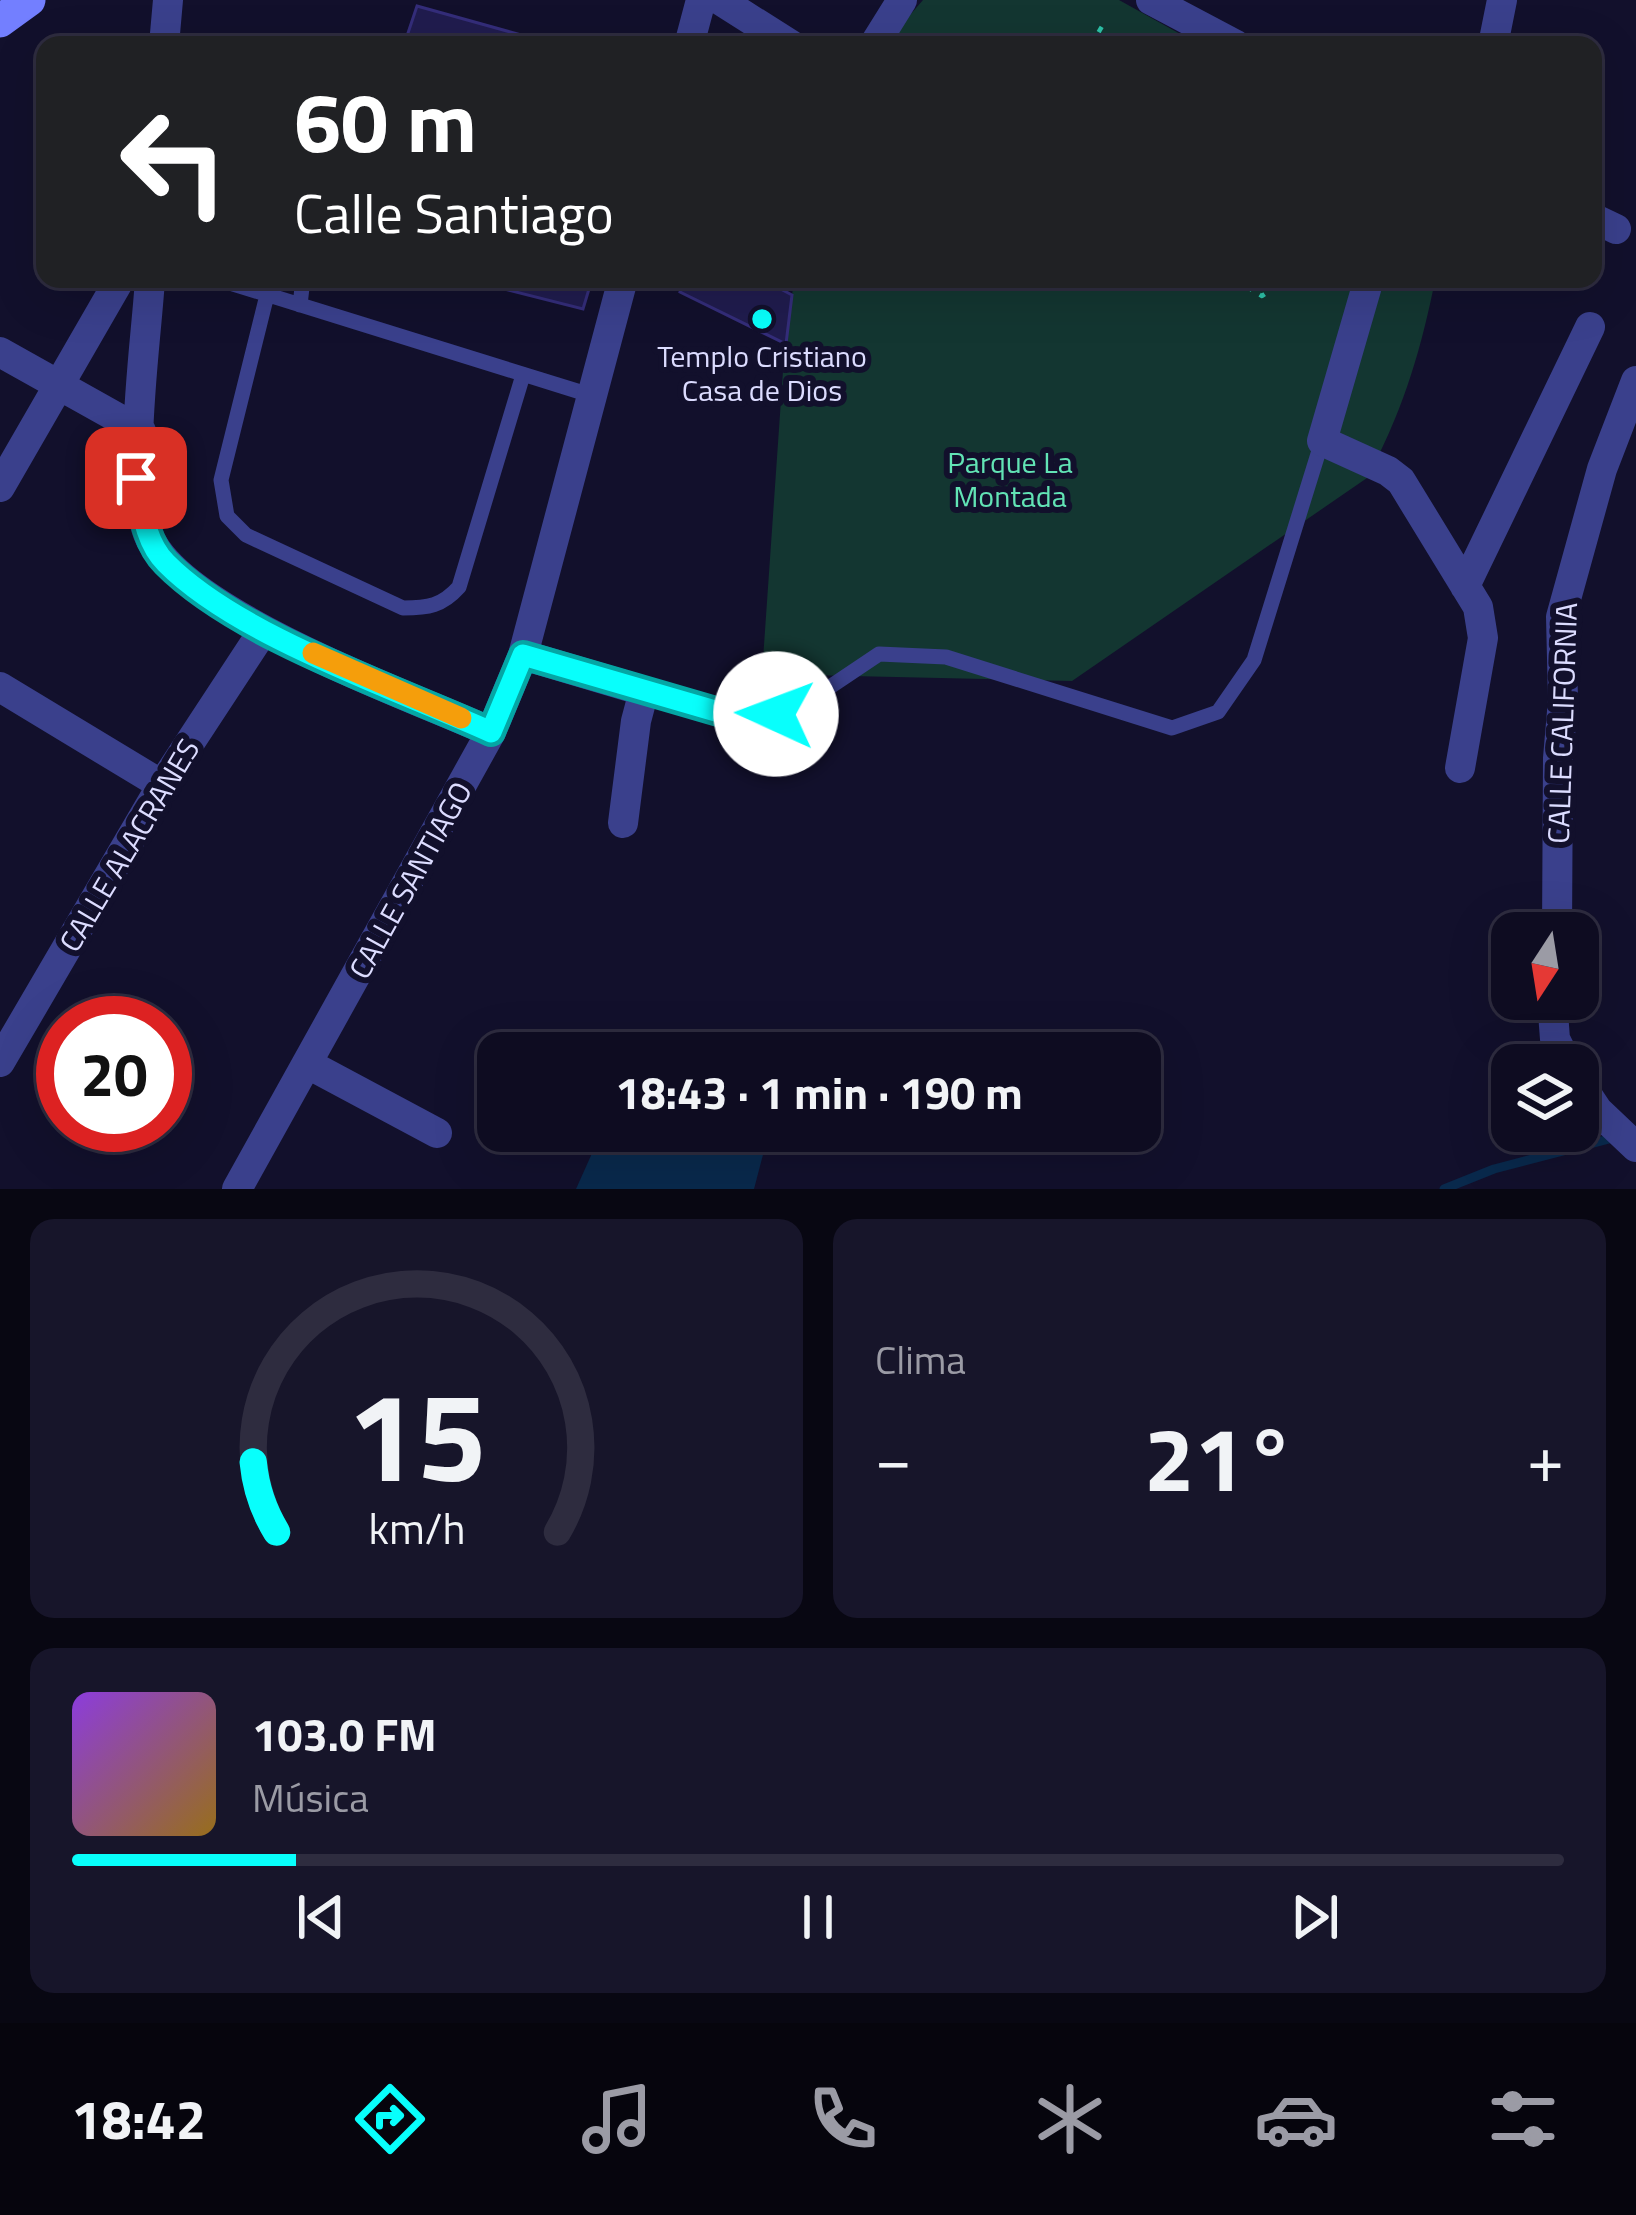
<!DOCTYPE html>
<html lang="es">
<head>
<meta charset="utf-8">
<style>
	:root { --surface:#0e0c21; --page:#17152a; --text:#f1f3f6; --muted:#9b9ba5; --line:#2e2c3f; --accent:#08fffc }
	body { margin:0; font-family:"Titillium Web",sans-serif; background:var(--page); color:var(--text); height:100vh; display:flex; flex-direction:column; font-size:45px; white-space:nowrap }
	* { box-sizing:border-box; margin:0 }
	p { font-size:39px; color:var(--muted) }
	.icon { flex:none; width:66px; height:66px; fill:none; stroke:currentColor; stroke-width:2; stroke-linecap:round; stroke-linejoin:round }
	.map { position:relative; height:1189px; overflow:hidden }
	.details { display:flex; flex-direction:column; gap:30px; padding:30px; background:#080712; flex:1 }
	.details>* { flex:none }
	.banner { position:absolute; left:36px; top:36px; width:1566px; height:252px; border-radius:24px; box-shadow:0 12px 48px #0002,0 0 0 3px var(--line); background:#202124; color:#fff; overflow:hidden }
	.needle { width:78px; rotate:192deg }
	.fabs { position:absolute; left:1491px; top:912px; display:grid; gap:24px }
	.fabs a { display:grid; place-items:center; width:108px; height:108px; border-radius:24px; background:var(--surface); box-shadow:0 12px 48px #0002,0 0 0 3px var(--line); font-size:60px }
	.speed { position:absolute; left:36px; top:996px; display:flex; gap:24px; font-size:60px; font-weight:700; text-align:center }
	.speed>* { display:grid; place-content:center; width:156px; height:156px; border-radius:50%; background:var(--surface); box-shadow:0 12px 48px #0002,0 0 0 3px var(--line); line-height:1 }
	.speed .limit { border:18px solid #d22; background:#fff; color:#111 }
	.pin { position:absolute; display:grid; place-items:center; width:102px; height:102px; color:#fff; margin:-51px; border-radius:24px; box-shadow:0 6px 18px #0006 }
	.me { position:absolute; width:132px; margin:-66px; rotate:272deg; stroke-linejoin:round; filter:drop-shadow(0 0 9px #0008) }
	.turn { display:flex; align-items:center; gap:42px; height:252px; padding:0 60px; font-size:54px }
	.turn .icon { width:156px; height:156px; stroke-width:2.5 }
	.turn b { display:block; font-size:84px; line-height:102px }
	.big { font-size:90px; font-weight:700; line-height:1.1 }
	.details .tile { flex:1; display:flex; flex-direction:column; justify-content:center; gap:18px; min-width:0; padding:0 42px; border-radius:24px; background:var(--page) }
	.details .dial { align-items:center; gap:0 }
	.dial svg { height:312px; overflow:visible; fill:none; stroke:var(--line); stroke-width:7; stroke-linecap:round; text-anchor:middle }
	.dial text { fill:var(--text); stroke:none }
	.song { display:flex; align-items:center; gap:36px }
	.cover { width:144px; height:144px; border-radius:18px; background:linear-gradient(135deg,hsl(270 70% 55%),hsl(40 70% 35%)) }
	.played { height:12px; border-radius:6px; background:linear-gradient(90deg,var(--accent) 15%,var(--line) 15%) }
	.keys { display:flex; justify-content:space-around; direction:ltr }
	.heat { display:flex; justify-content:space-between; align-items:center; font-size:66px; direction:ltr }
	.details .tiles { flex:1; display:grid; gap:30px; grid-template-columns:1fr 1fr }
	.tile:last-child { grid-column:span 2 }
	.trip { position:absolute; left:477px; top:1032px; width:684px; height:120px; border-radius:24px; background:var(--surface); box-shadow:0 12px 48px #0002,0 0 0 3px var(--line); font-weight:700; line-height:120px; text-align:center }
	.tab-bar { display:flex; height:192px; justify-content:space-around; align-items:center; background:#06050d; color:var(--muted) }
	.tab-bar .icon { width:84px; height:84px }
	.tab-bar .current { color:var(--accent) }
	.tab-bar b { font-size:54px; color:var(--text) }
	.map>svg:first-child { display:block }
</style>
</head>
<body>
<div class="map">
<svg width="1636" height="1189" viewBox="0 0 1636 1189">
	<rect width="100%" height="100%" fill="#12102c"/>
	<path fill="#133631" d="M923,0H1119L1200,45H884Z
		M794,279H1429L1433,290C1419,358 1400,417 1367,478L1072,681L762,674L783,371Z"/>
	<path fill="#09294c" d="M602,1131H765V1147L754,1189H576Z"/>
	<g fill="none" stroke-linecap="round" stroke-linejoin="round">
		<path stroke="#09294c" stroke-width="9" d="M1444,1189L1494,1169L1613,1138"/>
	</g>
	<path fill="#201c4e" stroke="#342d7a" stroke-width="3" d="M417,6L557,45H404Z
		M465,279H592L583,309Z
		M684,279H762L792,295L786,344L680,292Z"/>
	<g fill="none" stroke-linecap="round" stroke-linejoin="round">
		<path stroke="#2dc2a8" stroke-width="4.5" stroke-dasharray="6 9" stroke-linecap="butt" d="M1091,45L1104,23
			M1234,279L1262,296L1285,279"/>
		<path stroke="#3a408c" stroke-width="15" d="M217,279L590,395
			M267,295L221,480L227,516L246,535L403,608C428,608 442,606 459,587L523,375
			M300,305L303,279
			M644,691L753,722L800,707L879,654L946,657L1172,728L1218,712L1254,660L1322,441"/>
		<path stroke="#3a408c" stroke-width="30" d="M720,0L791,45
			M1151,0L1236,45
			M164,45L168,0
			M689,45L701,0
			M874,45L902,0
			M1493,45L1502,0
			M1593,218L1616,229
			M150,279C146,345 126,475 148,534C179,613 411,696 491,732
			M1369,279L1322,441L1388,471L1401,481L1478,607L1483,638L1460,768
			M0,352L141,431
			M0,487L120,279
			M1465,586L1590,327
			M523,655L644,691L636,721L623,823
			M0,687L162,785
			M1557,933L1558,758L1563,700L1561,617L1602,469L1636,381
			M1552,999L1555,1039L1568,1065
			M0,1062L162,785L263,631
			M308,1064L437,1133
			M1578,1081L1598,1111L1636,1147
			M237,1189L491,732L523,655L623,279"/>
		<path stroke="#737fff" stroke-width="33" d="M0,21L29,0"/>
	</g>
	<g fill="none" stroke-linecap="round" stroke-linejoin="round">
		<defs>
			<path id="route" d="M136,478C142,507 144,541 166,563C238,636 396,689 491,732L523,655L753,722L776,714"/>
		</defs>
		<use href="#route" stroke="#05a6a4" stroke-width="30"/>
		<use href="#route" stroke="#08fffc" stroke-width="21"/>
		<path stroke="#f59e0b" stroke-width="21" d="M313,653L461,718"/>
	</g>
	<circle fill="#08fffc" stroke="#12102c" stroke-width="4.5" cx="762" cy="319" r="12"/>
	<g text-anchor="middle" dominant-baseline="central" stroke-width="12" stroke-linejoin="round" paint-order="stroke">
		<g font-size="30" fill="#dcdcff" stroke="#12102c">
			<text x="762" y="356">Templo Cristiano<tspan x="762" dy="34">Casa de Dios</tspan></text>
		</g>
		<g font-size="30" fill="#62e4b5" stroke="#12102c">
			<text x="1010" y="462">Parque La<tspan x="1010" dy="34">Montada</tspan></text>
		</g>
		<g font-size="30" fill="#dcdcff" stroke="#12102c">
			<text transform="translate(1562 723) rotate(-88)">CALLE CALIFORNIA</text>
			<text transform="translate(129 845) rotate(-59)">CALLE ALACRANES</text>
			<text transform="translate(410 880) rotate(-61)">CALLE SANTIAGO</text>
		</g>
	</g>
</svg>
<div class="fabs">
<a><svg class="needle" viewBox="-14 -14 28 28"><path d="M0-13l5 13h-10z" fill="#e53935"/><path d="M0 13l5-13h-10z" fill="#9b9ba5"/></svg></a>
<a><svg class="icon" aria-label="layers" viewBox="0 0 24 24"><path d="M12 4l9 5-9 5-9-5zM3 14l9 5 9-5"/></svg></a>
</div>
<div class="speed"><div class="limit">20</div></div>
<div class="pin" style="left:136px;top:478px;background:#d93025"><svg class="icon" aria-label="arrive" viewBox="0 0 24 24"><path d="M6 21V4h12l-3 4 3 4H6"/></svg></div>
<svg class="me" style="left:776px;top:714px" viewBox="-20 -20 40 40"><circle r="19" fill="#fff"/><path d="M0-13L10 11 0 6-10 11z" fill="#08fffc"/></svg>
<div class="trip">18:43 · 1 min · 190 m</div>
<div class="banner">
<div class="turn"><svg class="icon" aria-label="left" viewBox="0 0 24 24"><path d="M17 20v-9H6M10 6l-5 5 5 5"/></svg><div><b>60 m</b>Calle Santiago</div></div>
</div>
</div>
<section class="details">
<div class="tiles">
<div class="tile dial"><svg viewBox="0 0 100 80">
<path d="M14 69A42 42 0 1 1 86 69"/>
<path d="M14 69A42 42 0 0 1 8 51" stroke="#08fffc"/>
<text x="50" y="56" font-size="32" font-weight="700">15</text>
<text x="50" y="72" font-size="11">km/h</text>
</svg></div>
<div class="tile"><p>Clima</p>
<div class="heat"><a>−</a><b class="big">21°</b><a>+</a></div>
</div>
<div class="tile">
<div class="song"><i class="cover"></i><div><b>103.0 FM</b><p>Música</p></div></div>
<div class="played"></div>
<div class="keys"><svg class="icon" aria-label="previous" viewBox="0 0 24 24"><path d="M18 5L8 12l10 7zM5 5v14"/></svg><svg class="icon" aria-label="pause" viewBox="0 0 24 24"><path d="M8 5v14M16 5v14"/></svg><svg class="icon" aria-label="next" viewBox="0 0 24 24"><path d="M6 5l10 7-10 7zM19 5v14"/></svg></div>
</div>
</div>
</section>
<nav class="tab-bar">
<b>18:42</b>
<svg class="icon current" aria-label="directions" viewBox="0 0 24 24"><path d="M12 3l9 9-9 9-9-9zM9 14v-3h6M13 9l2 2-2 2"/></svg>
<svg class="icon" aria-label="music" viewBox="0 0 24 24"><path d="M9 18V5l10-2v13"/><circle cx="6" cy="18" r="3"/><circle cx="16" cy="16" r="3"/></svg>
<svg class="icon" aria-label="phone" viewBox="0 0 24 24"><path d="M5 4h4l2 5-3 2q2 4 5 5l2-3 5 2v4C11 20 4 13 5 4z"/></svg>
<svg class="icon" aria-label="climate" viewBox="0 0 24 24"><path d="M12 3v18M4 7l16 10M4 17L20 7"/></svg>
<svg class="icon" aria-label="car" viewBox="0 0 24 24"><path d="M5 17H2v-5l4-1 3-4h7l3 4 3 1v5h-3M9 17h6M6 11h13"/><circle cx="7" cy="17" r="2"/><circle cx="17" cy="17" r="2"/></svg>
<svg class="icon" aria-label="filters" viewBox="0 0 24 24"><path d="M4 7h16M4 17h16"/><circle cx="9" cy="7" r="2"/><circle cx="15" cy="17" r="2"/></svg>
</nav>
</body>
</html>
